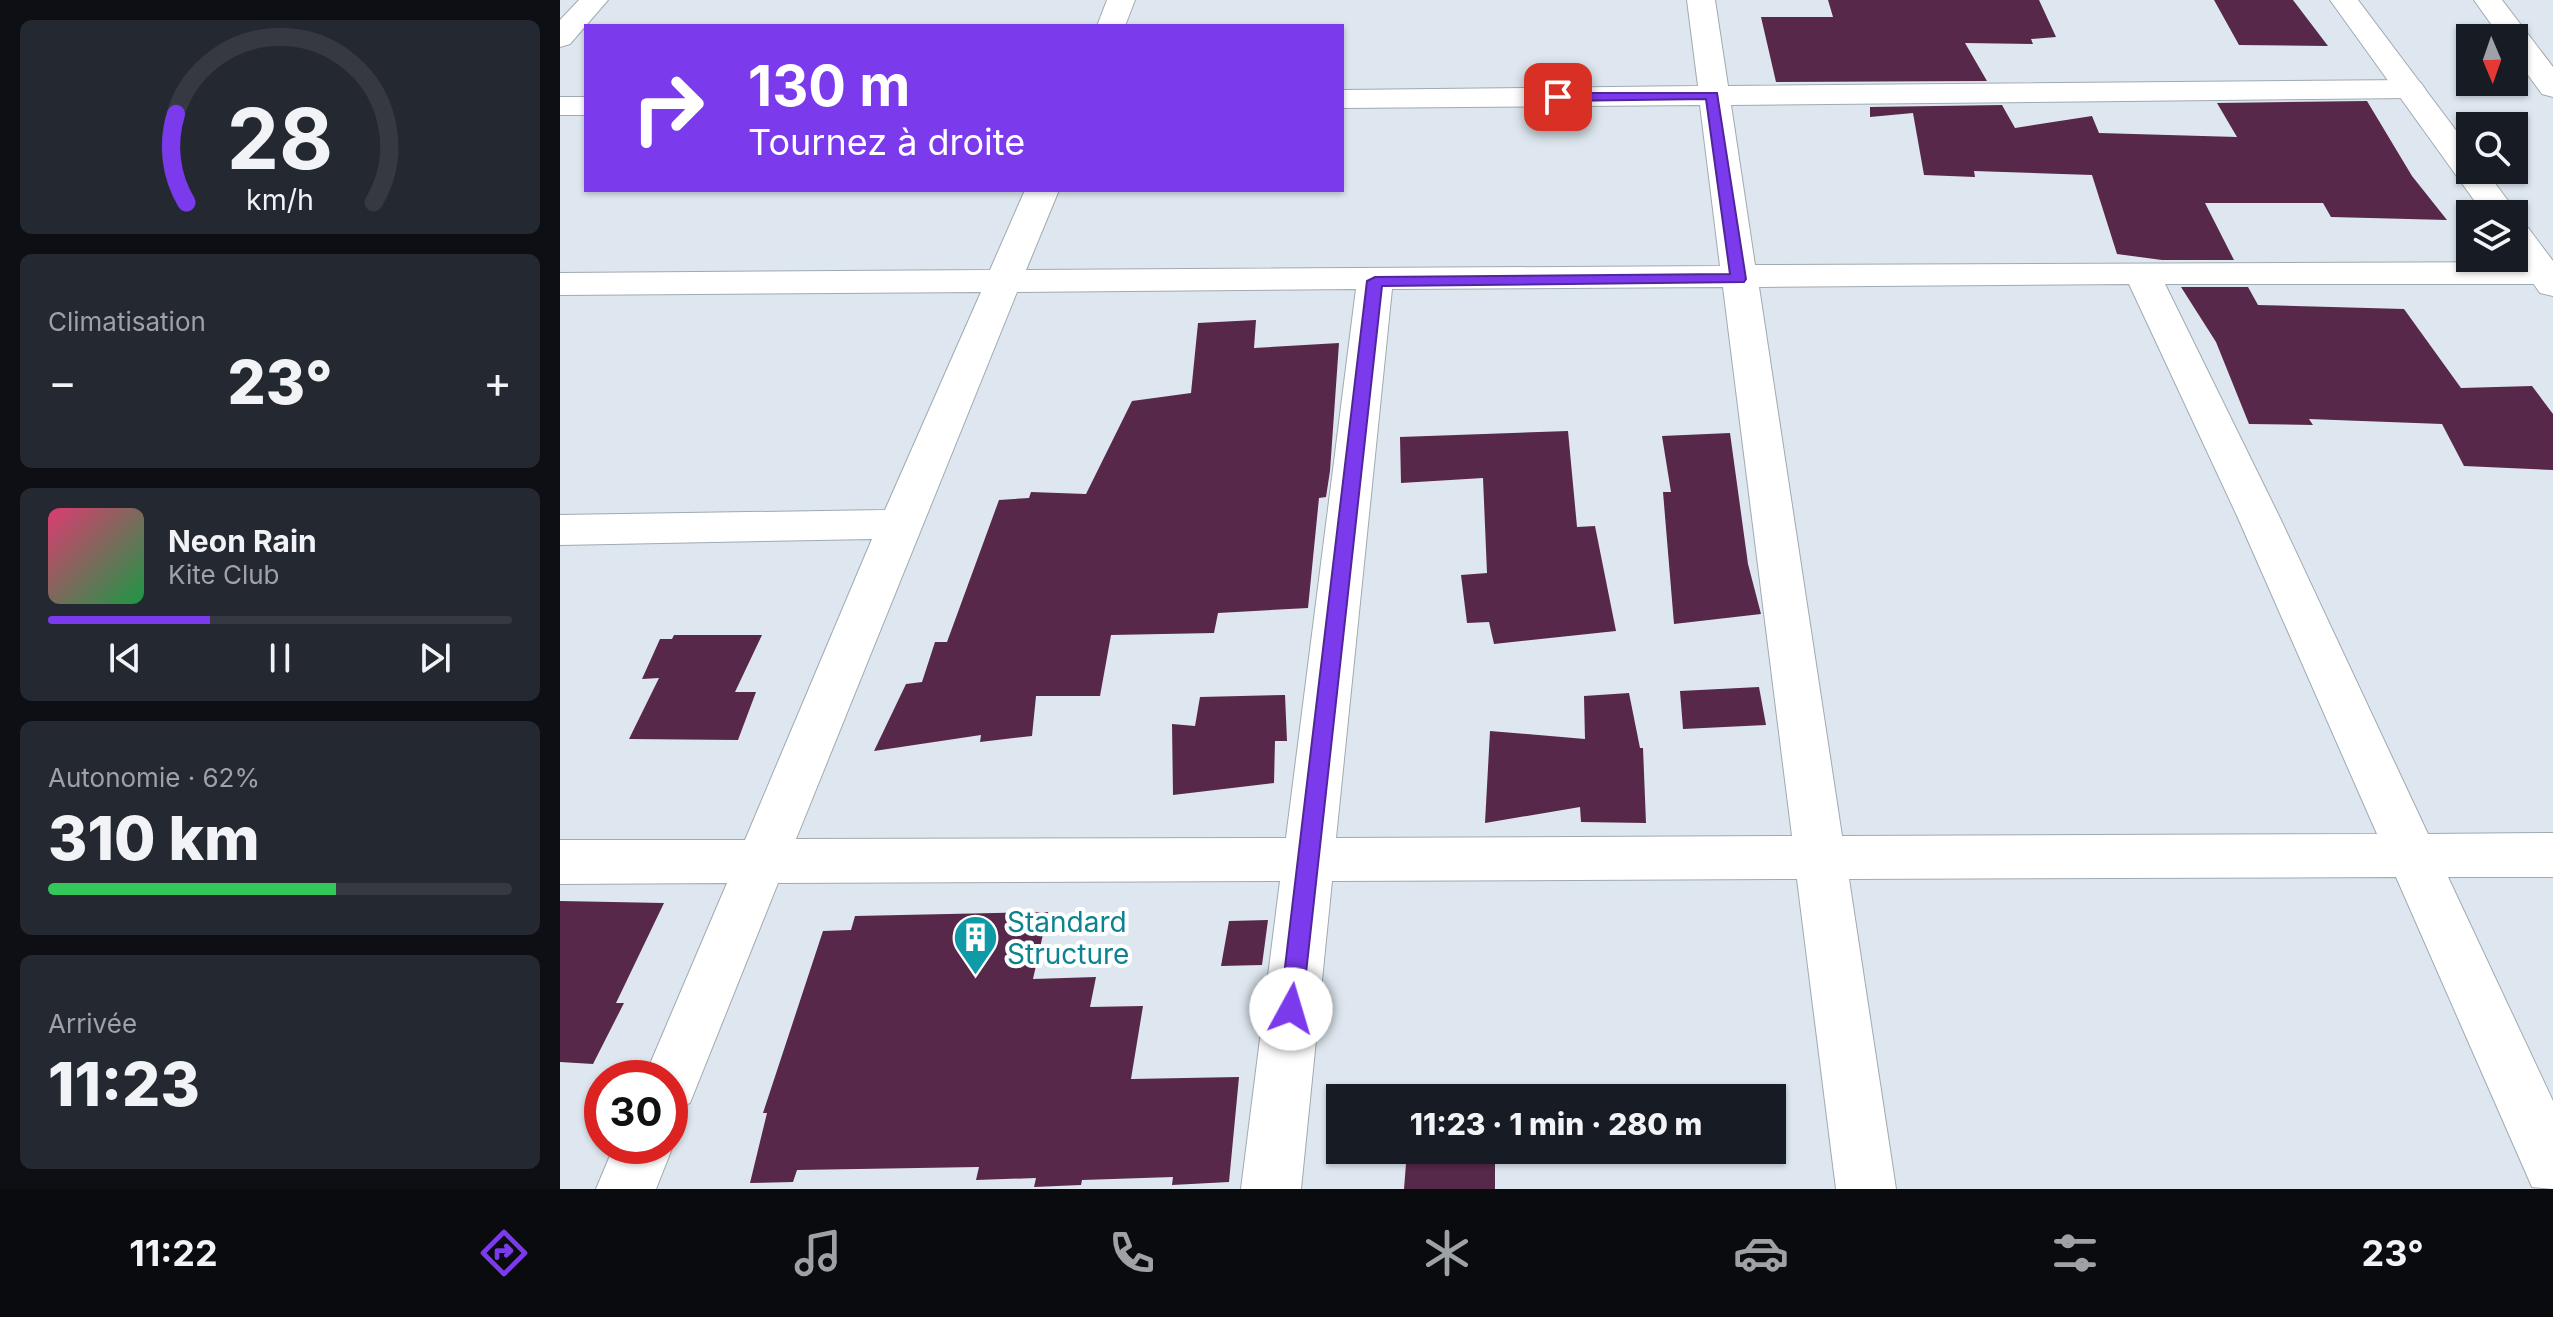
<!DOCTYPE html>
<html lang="fr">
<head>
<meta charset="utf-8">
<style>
	:root { --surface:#171b24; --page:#242831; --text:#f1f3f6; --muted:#9ea1a6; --line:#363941; --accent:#7c3aed }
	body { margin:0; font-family:Inter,sans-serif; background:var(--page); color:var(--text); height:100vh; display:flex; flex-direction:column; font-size:30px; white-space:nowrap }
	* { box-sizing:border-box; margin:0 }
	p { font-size:26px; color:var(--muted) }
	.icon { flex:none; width:44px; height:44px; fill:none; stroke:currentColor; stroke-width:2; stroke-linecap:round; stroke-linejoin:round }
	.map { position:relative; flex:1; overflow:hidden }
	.side { display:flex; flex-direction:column; gap:20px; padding:20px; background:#0d0f14; width:560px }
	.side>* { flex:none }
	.banner { position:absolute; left:24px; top:24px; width:760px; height:168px; border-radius:0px; box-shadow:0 2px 6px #0004; background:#7c3aed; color:#fff; overflow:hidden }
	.needle { width:52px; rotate:178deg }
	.tools { position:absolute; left:1896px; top:24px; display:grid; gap:16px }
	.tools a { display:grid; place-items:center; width:72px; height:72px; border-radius:0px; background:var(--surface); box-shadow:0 2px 6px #0004; font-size:40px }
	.speed { position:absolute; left:24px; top:1060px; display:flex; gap:16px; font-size:40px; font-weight:700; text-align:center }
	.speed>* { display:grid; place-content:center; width:104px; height:104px; border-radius:50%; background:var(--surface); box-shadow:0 2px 6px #0004; line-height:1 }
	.speed .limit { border:12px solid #d22; background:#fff; color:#111 }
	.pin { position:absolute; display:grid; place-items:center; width:68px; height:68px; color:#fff; margin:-34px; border-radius:16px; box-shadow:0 4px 12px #0006 }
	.me { position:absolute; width:88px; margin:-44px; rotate:6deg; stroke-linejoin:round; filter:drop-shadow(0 0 6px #0008) }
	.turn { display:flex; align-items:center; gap:28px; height:168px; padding:0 32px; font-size:36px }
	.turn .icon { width:104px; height:104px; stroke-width:2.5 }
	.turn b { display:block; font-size:56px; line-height:68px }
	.big { font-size:60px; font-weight:800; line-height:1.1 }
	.side .card { flex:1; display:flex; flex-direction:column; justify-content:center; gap:12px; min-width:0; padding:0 28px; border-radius:12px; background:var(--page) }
	.side .dial { align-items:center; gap:0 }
	.dial svg { height:208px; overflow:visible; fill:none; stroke:var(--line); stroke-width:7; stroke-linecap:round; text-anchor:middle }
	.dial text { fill:var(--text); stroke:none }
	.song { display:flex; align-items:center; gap:24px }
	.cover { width:96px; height:96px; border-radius:12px; background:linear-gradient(135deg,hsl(340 70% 55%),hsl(140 70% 35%)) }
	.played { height:8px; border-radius:4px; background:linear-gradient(90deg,var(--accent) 35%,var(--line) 35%) }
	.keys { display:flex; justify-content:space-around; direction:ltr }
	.heat { display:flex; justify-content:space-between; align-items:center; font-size:44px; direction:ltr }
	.charge { height:12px; border-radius:6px; background:linear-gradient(90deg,#34c759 62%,var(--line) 0) }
	.trip { position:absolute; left:766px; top:1084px; width:460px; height:80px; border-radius:0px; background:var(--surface); box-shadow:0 2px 6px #0004; font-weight:800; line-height:80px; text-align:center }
	.dock { display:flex; height:128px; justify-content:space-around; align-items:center; background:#090b0e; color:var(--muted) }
	.dock .icon { width:56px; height:56px }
	.dock .current { color:var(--accent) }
	.dock b { font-size:36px; color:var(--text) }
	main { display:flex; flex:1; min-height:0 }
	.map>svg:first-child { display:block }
</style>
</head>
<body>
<main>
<section class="side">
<div class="card dial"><svg viewBox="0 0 100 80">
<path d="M14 69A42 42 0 1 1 86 69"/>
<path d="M14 69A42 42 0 0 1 10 35" stroke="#7c3aed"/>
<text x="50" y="56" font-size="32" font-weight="700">28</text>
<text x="50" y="72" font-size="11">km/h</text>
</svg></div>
<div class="card"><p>Climatisation</p>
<div class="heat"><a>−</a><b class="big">23°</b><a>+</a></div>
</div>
<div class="card">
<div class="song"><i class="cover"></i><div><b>Neon Rain</b><p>Kite Club</p></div></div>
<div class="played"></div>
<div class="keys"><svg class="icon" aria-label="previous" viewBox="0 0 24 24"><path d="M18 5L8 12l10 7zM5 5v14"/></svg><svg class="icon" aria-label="pause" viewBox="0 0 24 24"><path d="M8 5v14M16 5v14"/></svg><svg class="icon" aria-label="next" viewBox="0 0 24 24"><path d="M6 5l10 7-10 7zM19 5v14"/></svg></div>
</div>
<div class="card"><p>Autonomie · 62%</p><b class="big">310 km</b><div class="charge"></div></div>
<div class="card"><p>Arrivée</p><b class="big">11:23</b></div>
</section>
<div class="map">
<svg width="1993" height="1189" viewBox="0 0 1993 1189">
	<rect width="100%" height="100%" fill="#dee7ef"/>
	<path fill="#57284a" d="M1268,0H1479L1496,37L1471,39L1473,44L1405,43L1427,81L1216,82L1201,17H1273Z
		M1654,0H1733L1768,46L1679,45Z
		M1807,101L1852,176L1887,220L1771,217L1763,203H1645L1674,260H1602L1557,254L1532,175L1414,171L1415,177L1364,175L1353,113L1310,117V107L1442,105L1455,128L1532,116L1539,133L1677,137L1657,103Z
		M1621,287H1688L1698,305L1844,309L1901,388L1972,386L1993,414V470L1904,466L1882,424L1749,419L1753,425L1689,424L1656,342Z
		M696,320L694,348L779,343L770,471L766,497L759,498L748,608L658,613L654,633L551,635L540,696H476L472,736L420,742L421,735L314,751L346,684L362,682L375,642H387L439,500L469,498L471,492L526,494L572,401L631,393L638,323Z
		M1008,431L1017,527L1035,526L1056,631L934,644L929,622L907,623L901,575L927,573L923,478L841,483L840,437Z
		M1170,433L1188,564L1201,614L1114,624L1103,492H1111L1102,436Z
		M114,635H202L175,692H196L178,740L69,739L99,678L82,679L100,639H112Z
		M1199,687L1206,725L1123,729L1120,691Z
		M1069,693L1080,748H1083L1086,823L1021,822L1020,807L925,823L930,731L1025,739L1024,696Z
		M725,695L727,741H715L714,783L613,795L612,724L635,726L640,697Z
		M0,901L104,903L56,1003H64L33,1064L0,1062Z
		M488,912L473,979L536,977L530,1007L583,1006L571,1079L679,1077L669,1182L612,1185L613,1177L522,1180L521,1185L474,1187L476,1178L416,1180L419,1167L237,1170L233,1182L190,1183L207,1113H203L263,931L291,930L295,916Z
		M708,920L702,965L661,966L669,921Z
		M847,1151H935V1189H844Z"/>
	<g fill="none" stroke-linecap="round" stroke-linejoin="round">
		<defs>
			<path id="minor" d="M19,0H48L10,44L0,47V20Z
				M547,0H575L565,26H537Z
				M1127,0H1155L1168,86L1850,80L1861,83L1865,89L1861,95L1850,98L1171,105L1195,265L1993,262V284H1605L1720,518L1868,834L1993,833V877H1888L1993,1101V1189L1972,1187L1836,877L1289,879L1336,1189H1276L1237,879L772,881L741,1189H681L720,881L218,883L130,1103L110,1111V1078H84L167,883L0,884V840H185L312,539L0,545V515L325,510L421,292L0,295V273L430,270L465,190H499L466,270L1160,266L1140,105L782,108V90L1138,86ZM1569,284L1678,518L1817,834L1282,836L1199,287ZM1163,287L1232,836L776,838L832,289ZM796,289L726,838L236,839L457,292Z
				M1914,0H1942L1993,67V97L1982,94L1954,56V38H1941Z
				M0,97H26V115H0Z
				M110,1138L113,1146L96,1189H36L54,1146H110Z"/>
			<path id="tertiary" d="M1770,0H1798L1910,149V170H1925L1958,214L1954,220V214H1924Z
				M1954,222L1966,225L1993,261V296L1980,293L1954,256Z"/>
		</defs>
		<use href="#minor" stroke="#a0aab1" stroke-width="2"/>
		<use href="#tertiary" stroke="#a0aab1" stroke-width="2"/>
		<use href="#minor" fill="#fff" fill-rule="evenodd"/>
		<use href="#tertiary" fill="#fff" fill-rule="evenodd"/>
	</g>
	<path fill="#7c3aed" stroke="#51269a" stroke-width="2" d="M1157,93L1186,279L1184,282L822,286L742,1009L739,1017L731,1020L723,1017L720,1009L807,281L815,277L1170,274L1146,99L998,101L992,97L998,93Z"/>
	<defs>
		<symbol id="building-pin" viewBox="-11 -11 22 30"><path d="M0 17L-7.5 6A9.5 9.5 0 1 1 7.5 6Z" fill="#0f9aa8" stroke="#fff"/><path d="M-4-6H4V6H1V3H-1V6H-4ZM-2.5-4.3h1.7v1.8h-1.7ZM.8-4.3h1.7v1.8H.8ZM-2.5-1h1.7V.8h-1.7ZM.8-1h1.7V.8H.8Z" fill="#fff"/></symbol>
	</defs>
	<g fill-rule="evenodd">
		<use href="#building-pin" x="390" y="912" width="51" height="69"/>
	</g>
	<g text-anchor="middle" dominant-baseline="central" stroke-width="8" stroke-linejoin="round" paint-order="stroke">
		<g font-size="28" fill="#0d838f" stroke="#fff" text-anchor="start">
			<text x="447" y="922">Standard<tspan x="447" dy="32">Structure</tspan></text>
		</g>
	</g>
</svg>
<div class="tools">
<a><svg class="needle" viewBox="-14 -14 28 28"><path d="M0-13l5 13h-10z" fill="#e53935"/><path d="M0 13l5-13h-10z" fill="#9ea1a6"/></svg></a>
<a><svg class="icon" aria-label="search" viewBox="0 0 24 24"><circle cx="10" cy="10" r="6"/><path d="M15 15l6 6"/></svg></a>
<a><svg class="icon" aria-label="layers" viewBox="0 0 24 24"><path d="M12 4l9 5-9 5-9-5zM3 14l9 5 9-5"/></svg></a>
</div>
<div class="speed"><div class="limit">30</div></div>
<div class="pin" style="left:998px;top:97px;background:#d93025"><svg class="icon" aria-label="arrive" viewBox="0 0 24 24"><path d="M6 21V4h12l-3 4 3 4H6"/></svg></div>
<svg class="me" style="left:731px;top:1009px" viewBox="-20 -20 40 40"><circle r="19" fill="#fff"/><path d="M0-13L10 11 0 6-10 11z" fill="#7c3aed"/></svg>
<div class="trip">11:23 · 1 min · 280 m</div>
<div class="banner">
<div class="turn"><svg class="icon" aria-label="right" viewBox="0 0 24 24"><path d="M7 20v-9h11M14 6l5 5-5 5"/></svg><div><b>130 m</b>Tournez à droite</div></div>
</div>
</div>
</main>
<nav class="dock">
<b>11:22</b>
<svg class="icon current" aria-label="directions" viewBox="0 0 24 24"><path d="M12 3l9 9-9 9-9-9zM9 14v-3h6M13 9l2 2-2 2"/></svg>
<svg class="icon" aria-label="music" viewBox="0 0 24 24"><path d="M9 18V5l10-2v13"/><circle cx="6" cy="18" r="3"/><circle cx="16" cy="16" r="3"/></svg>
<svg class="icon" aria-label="phone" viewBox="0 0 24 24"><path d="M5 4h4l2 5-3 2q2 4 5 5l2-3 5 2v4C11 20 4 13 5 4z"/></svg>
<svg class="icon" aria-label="climate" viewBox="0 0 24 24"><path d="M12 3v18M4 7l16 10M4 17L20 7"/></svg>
<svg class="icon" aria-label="car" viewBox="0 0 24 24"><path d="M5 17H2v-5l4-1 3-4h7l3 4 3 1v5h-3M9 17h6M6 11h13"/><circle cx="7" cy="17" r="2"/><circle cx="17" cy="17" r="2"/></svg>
<svg class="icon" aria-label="filters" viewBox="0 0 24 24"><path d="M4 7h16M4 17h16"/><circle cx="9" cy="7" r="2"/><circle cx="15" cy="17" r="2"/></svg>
<b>23°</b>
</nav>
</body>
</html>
